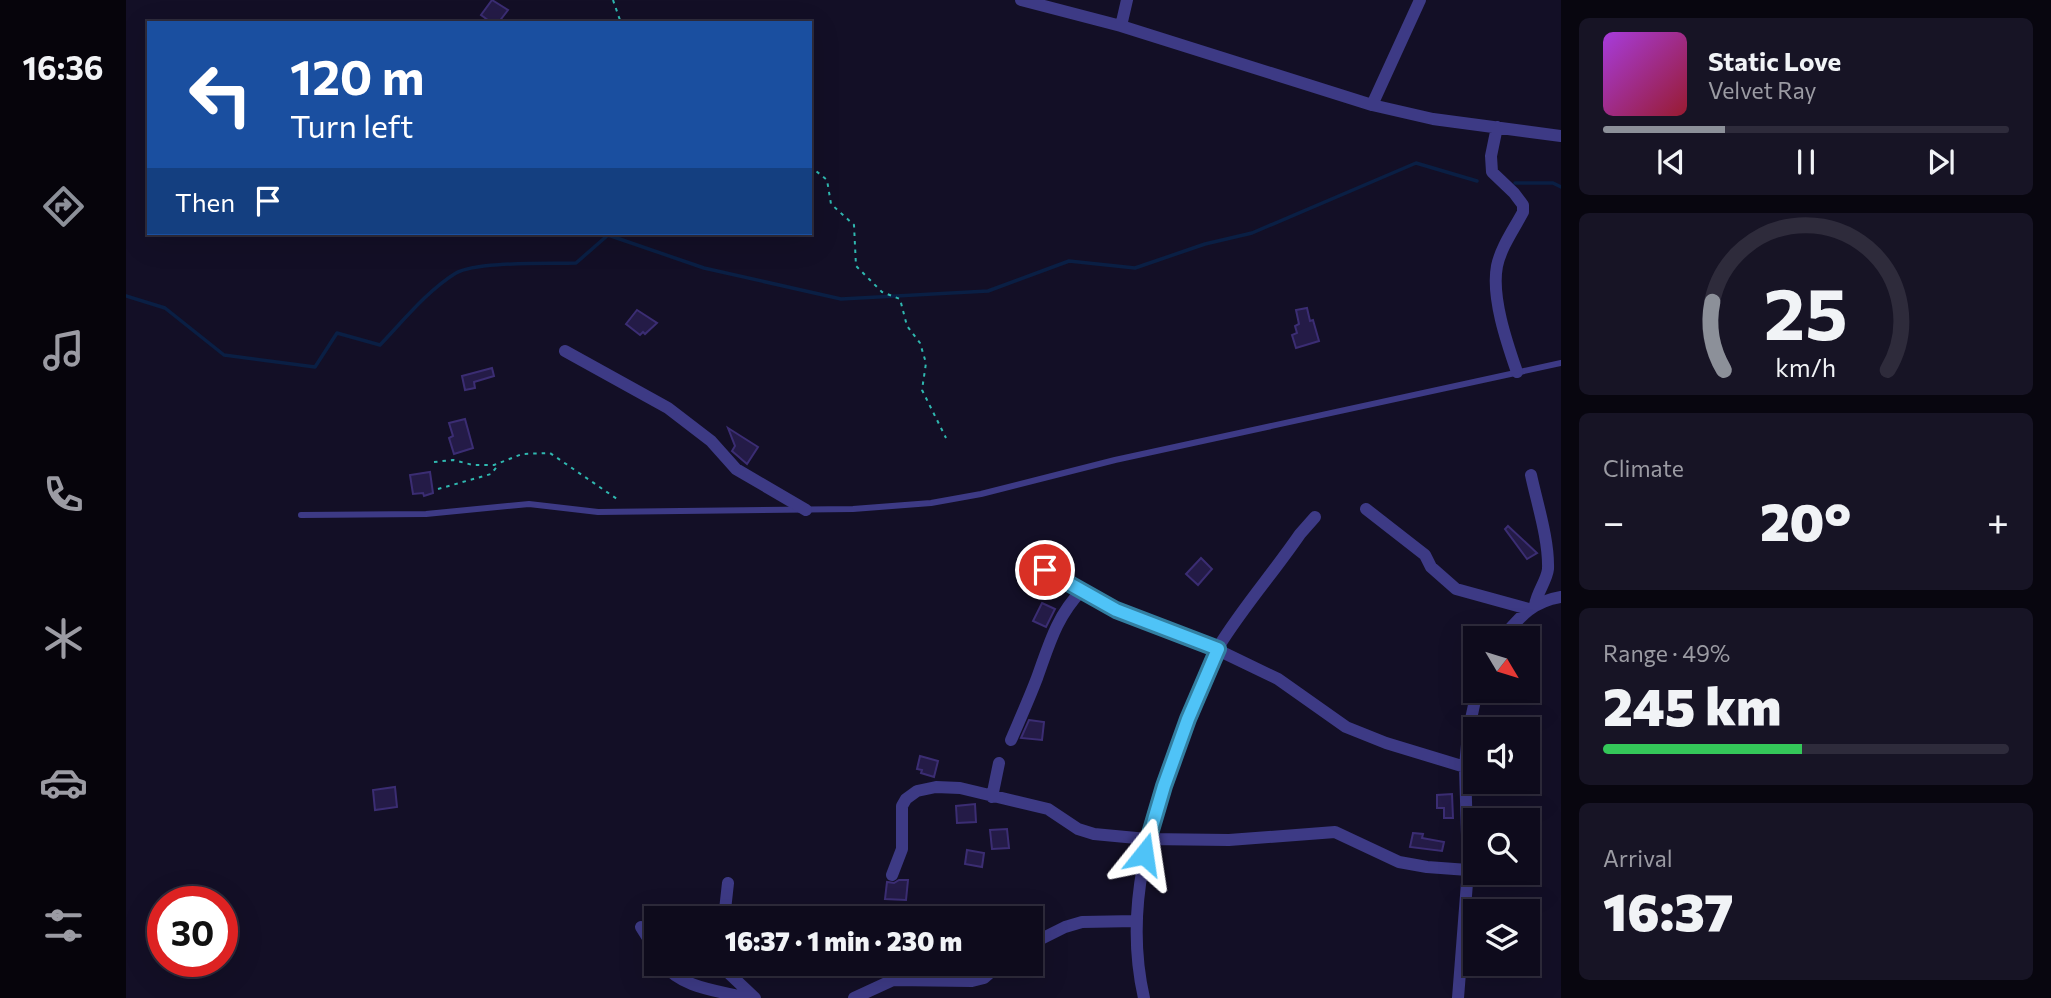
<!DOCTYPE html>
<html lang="en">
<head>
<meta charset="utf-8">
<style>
	:root { --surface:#0e0b1c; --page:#171425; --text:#f1f3f6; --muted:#9b9ba3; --line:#2e2b3b; --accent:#8c9099 }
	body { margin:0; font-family:Commissioner,sans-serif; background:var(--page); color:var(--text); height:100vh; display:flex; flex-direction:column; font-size:26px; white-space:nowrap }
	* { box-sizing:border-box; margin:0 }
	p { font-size:23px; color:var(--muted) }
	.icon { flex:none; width:38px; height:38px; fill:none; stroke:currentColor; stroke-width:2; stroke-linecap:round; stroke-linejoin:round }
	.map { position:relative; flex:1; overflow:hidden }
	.details { display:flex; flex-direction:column; gap:18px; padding:18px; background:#08060f; width:490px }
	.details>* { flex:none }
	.guide { position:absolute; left:21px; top:21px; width:665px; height:214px; border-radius:0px; box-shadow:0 7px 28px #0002,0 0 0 2px var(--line); background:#1a4fa0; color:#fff; overflow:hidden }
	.needle { width:46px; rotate:128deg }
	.buttons { position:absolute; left:1337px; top:626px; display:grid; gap:14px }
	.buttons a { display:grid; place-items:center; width:77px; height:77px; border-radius:0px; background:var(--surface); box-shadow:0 7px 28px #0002,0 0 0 2px var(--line); font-size:35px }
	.speed { position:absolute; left:21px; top:886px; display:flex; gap:14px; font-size:35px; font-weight:700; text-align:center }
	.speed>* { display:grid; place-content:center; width:91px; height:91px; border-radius:50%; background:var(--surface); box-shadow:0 7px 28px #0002,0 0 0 2px var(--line); line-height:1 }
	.speed .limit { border:10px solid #d22; background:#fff; color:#111 }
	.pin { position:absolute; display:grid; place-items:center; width:60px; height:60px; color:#fff; margin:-30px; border:4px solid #fff; border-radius:50%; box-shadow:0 2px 7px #0007 }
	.me { position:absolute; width:77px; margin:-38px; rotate:15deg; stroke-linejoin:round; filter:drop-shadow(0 0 5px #0008) }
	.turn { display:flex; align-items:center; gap:24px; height:147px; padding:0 28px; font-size:32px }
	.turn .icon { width:91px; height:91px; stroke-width:2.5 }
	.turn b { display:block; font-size:49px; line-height:60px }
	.then { display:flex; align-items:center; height:66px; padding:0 28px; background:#0003; gap:14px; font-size:26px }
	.big { font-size:52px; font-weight:800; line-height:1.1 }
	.details .tile { flex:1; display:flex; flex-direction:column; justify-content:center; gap:10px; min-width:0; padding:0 24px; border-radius:10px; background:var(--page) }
	.details .dial { align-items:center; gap:0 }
	.dial svg { height:182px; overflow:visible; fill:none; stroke:var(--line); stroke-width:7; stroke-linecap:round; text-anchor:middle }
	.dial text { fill:var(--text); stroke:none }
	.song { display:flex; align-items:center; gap:21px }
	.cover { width:84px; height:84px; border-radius:10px; background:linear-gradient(135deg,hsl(280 70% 55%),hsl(350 70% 35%)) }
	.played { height:7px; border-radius:4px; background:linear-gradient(90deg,var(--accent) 30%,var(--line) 30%) }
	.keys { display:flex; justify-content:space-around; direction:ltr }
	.heat { display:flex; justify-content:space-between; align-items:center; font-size:38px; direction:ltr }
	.charge { height:10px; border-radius:5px; background:linear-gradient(90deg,#34c759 49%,var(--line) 0) }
	.trip { position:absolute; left:518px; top:906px; width:399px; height:70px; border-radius:0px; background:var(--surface); box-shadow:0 7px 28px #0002,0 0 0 2px var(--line); font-weight:800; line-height:70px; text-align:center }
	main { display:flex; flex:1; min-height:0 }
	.menu { display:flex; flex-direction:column; width:126px; justify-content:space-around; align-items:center; background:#06040b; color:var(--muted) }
	.menu .icon { width:49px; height:49px }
	.menu .current { color:var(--accent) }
	.menu b { font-size:32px; color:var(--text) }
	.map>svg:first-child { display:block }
</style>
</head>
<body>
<main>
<nav class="menu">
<b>16:36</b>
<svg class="icon current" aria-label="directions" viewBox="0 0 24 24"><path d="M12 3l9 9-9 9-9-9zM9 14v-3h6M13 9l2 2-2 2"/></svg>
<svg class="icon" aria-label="music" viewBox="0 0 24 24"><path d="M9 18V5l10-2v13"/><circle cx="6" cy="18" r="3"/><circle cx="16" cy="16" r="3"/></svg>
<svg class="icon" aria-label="phone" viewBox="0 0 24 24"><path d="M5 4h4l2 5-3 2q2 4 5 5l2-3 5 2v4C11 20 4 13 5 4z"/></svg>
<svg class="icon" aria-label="climate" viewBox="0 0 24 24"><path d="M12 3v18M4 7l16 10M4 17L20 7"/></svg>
<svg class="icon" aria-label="car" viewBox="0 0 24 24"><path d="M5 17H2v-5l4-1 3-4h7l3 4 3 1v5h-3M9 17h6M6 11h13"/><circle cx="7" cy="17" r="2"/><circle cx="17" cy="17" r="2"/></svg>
<svg class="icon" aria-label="filters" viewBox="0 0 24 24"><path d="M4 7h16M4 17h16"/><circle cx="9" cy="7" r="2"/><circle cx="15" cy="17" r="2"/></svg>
</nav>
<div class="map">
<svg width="1435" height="998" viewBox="0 0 1435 998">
	<rect width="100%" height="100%" fill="#130f26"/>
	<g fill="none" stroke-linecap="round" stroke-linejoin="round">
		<path stroke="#0a1f44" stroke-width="3.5" d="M1389,183H1427L1435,187
			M0,296L39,308L98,355L189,367L211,333L254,345C277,321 302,290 330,273C350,261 424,264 450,263L482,235L578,268L715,299L862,291L943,261L1009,268L1079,244L1126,233L1290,163L1351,181"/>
	</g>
	<path fill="#241b47" stroke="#3b2d73" stroke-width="2" d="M366,0L382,10L372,23H366L355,15Z
		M1181,308L1184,321L1187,320L1193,341L1170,348L1166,335L1171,333L1169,326L1173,324L1170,310Z
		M511,310L531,323L519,334L517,332L514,335L500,324Z
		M366,368L368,376L348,382L349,388L339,390L336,376Z
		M339,419L347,448L328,454L323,438L327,436L323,423Z
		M602,428L632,447L621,464L606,451L609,446Z
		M304,472L307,493L298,496L297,493L287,494L284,475Z
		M1382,526L1411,553L1401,559L1379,529Z
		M1075,558L1086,569L1072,585L1060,574Z
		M916,603L929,609L920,627L907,621Z
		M903,720L918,722L916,740L895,738Z
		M794,756L812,761L808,777L795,773L796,770L791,769Z
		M269,787L271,807L249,810L247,790Z
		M1326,794L1327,818H1318V808H1311V795Z
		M849,804L850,822L831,823L830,806Z
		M881,829L883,848L866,849L864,830Z
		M1287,833L1297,834L1296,838L1318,842L1316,851L1284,847Z
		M841,850L858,853L856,867L839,864Z
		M773,880H782L780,900L759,899L761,882L768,883Z"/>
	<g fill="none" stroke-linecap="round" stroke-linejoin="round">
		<path stroke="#2fb8b0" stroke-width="2" stroke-dasharray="3.5 5" stroke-linecap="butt" d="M487,0L495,23
			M684,166L701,180L705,204L728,225L730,266L756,292L774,299L781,326L794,343L800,363L796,390L820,438
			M308,462L327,460L347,465H368L396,454L424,453L494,501
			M312,489L365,474L373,464"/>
		<path stroke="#3d3a85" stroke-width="6" d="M175,515L300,514L403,504L472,512L727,509L805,503L855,494L989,460L1435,363"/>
		<path stroke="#3d3a85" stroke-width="12" d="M895,0L995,26L1246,105L1307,119L1435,136
			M995,26L1001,0
			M1246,105L1294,0
			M1371,127L1365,156L1366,172L1388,193L1397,205V212C1388,229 1375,247 1371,266C1365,297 1381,343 1391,372
			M439,351L542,408L585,441L610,469L680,510
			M1405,475C1411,503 1423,540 1422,569C1421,580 1411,592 1409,605
			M1240,509L1299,555L1305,567L1330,589L1403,609
			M908,563L990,610L1069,639L1152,679L1220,727L1260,743L1339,767
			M1375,639C1394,617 1405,602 1435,597
			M885,740C894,719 903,699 911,678C923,645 930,617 956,590
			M866,797L873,763
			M766,875L776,849V806L780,799L791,791L810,787L834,788L922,809L952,829L968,834L1021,839L1103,840L1209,832L1273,862L1301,867L1342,870
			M598,919L602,883
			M515,927L530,951
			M905,944L939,927L956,922L1010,921
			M538,964C554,988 595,991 621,998
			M593,964L629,998
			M728,998L767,980L846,981L858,978L874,964
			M1018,998C997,906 1024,825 1055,739C1066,709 1076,674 1093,646C1117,607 1148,572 1174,534L1189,517
			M1332,998L1342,870L1339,767L1342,733L1351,691"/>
	</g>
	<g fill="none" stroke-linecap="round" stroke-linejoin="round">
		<defs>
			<path id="route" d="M919,570L990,610L1092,649L1062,719L1038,786L1018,854"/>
		</defs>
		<use href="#route" stroke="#337fa1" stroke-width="18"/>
		<use href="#route" stroke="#4fc3f7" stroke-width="12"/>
	</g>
</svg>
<div class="buttons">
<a><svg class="needle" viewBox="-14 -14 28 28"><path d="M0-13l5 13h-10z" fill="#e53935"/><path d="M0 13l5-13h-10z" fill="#9b9ba3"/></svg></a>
<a><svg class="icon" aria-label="sound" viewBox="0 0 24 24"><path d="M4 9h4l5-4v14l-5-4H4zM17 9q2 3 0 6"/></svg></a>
<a><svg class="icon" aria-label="search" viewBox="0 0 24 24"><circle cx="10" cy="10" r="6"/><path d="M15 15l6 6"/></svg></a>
<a><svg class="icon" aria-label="layers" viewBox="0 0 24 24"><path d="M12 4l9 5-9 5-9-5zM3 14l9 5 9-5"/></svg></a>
</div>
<div class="speed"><div class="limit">30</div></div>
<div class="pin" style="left:919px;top:570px;background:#d93025"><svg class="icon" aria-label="arrive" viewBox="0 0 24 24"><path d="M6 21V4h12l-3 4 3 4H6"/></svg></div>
<svg class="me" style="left:1018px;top:854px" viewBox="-20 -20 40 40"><path d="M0-17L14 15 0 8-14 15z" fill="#4fc3f7" stroke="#fff" stroke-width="4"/></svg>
<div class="trip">16:37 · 1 min · 230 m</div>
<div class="guide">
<div class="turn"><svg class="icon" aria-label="left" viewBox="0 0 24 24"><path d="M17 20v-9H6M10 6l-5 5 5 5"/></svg><div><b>120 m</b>Turn left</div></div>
<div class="then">Then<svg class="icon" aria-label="arrive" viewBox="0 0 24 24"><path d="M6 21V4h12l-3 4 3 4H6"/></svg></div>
</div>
</div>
<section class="details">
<div class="tile">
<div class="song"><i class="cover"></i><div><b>Static Love</b><p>Velvet Ray</p></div></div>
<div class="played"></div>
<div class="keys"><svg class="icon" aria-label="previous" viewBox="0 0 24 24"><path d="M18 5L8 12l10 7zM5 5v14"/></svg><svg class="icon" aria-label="pause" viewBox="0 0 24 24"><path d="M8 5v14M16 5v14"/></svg><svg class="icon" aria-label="next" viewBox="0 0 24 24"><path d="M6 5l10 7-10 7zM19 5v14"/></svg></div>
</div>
<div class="tile dial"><svg viewBox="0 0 100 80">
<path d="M14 69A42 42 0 1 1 86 69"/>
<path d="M14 69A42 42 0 0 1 9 39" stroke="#8c9099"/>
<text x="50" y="56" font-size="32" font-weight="700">25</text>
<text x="50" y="72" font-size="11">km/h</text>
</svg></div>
<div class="tile"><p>Climate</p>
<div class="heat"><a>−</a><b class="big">20°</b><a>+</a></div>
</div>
<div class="tile"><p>Range · 49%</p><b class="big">245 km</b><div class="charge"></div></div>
<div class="tile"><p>Arrival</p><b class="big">16:37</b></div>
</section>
</main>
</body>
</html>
